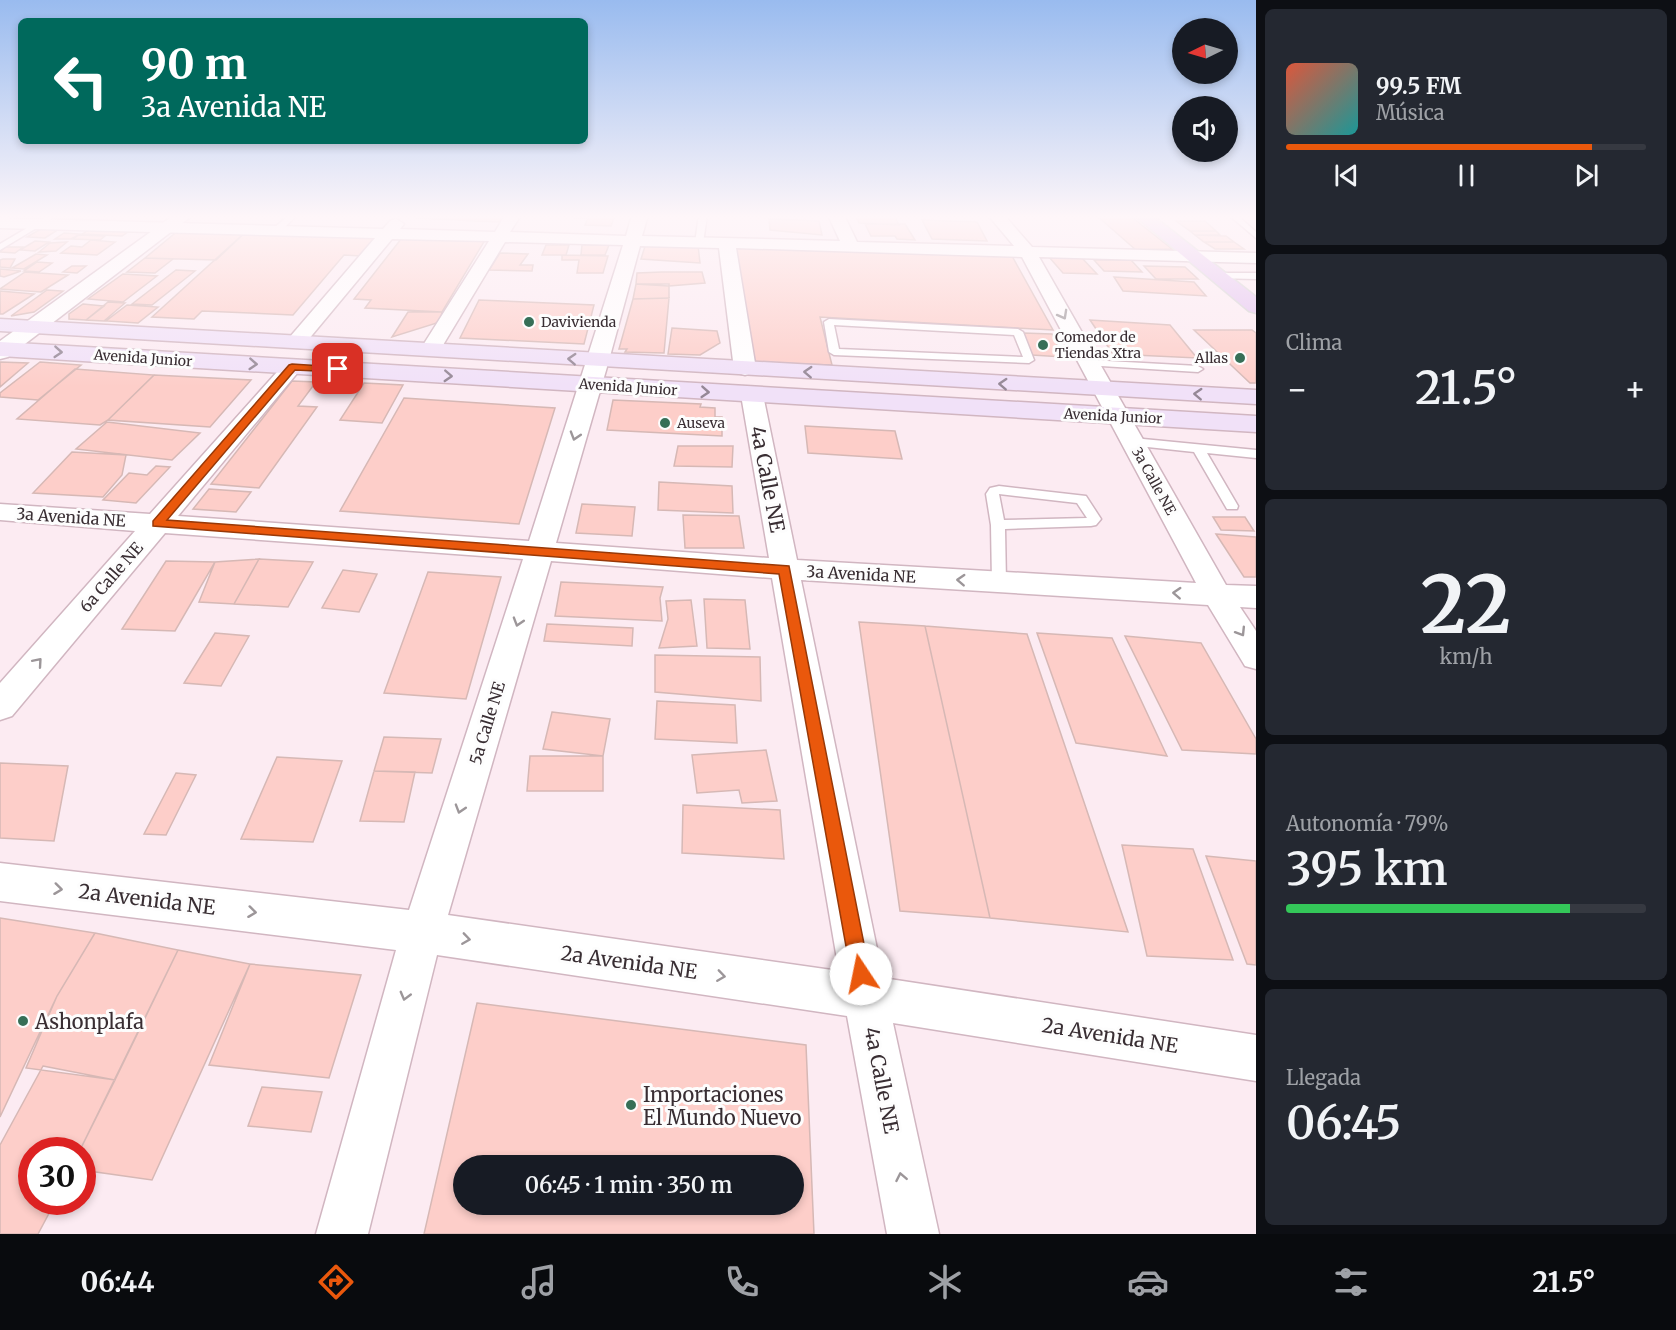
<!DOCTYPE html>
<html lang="es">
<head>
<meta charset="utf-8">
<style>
	:root { --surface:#171b24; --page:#242831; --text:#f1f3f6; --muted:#9ea1a6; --line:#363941; --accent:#ea580c }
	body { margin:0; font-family:Merriweather,serif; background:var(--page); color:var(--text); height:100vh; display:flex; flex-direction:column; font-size:22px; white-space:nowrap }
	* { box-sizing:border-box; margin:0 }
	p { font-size:20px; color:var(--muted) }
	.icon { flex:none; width:33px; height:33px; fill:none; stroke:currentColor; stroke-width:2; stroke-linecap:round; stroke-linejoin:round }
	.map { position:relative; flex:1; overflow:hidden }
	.side { display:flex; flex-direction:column; gap:9px; padding:9px; background:#0d0f14; width:420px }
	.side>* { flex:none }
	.hud { position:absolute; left:18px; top:18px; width:570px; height:126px; border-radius:9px; box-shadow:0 3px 9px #0003; background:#00695c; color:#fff; overflow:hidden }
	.needle { width:39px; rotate:265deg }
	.fabs { position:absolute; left:1172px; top:18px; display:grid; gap:12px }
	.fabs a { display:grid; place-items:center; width:66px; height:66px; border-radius:50%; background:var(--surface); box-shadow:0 3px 9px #0003; font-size:30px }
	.speed { position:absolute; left:18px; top:1137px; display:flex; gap:12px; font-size:30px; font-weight:700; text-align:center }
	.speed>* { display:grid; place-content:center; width:78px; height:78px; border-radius:50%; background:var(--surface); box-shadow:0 3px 9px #0003; line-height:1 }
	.speed .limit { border:9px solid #d22; background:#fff; color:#111 }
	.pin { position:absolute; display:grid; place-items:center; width:51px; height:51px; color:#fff; margin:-26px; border-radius:12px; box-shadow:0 3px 9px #0006 }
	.me { position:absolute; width:66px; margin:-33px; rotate:349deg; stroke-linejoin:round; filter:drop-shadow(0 0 4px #0008) }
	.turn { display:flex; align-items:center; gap:21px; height:126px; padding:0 24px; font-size:27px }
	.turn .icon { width:78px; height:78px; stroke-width:2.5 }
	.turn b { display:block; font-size:42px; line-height:51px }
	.big { font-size:45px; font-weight:600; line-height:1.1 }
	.side .card { flex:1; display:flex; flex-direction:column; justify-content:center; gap:9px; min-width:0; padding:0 21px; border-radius:9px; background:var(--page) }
	.side .dial { align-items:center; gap:0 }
	.dial b { font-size:78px; line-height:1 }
	.song { display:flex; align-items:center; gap:18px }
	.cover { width:72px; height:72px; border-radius:9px; background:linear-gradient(135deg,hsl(10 70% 55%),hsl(180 70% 35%)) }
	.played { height:6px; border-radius:3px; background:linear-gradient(90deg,var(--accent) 85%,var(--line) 85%) }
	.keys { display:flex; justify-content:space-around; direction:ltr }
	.heat { display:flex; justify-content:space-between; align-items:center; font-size:33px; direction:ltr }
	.charge { height:9px; border-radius:4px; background:linear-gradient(90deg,#34c759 79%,var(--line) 0) }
	.trip { position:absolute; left:453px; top:1155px; width:351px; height:60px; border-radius:30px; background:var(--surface); box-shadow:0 3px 9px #0003; font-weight:600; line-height:60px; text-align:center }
	.dock { display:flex; height:96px; justify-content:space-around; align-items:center; background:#090b0e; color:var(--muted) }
	.dock .icon { width:42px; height:42px }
	.dock .active { color:var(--accent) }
	.dock b { font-size:27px; color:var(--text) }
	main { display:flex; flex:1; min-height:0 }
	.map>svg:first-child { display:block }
</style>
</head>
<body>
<main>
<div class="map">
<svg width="1256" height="1234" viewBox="0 0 1256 1234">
	<rect width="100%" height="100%" fill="#fcebf2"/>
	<path fill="#fdcec9" stroke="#d6b8b5" stroke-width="1.5" fill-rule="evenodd" d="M421,215H461L457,220L418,218Z
		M461,215H478L474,221L457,220Z
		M478,215H506L502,222L474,221Z
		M575,215H615L611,226L585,225L588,218H574Z
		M855,215H894L899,225L859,223Z
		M1096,215H1129L1172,249L1136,250Z
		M769,219L819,221L822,235L770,230Z
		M922,220L977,222L987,241L932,239Z
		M1176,221H1205L1216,231H1190Z
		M51,223L67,224L45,238L27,237Z
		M98,224L137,226L122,236L82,234Z
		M865,224H905L915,240L897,239L895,236H871Z
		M185,225L251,227L216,260L145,258Z
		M251,227L380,232L361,256L344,255L293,315L202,311L194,319L152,317Z
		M1190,231H1216L1220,235H1195Z
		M64,233L80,234L71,239H55Z
		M405,234L488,235L442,312L365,308L371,300L354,299Z
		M79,235L105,236L100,240L73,239Z
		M1195,235L1226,236L1234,242H1204Z
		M91,240L115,242L97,255L61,253L71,246L82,247Z
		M35,241L49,242L35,251L20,250Z
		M67,242L56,251L39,252L50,243Z
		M1204,242H1234L1244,249H1215Z
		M646,243L698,245L700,263L641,259Z
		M546,245H569L566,255H542Z
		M582,245H609L605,255H581Z
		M733,246L1012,256L1053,330L820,317L832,365L751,362Z
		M5,247H23L15,253L0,252Z
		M500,253L528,254L520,265H533L532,271L489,270Z
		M36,254L47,255L24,269L12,268Z
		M562,255L608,256L603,273H577L579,260H562Z
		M1049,257H1081L1097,274L1063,273Z
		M145,258L173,259L155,273L127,272Z
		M3,259H15L10,268L0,267V260Z
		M1094,260H1131L1142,272L1104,271Z
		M37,262L52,263L39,272L24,271Z
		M72,266H86L77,273L63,272Z
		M1144,266L1185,267L1198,279H1156Z
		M0,269L21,271L4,277L0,276Z
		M176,270L195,271L152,305L132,304Z
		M25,272L68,275L41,292L0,289Z
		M662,272H702L705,283L669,286L636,284L637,273Z
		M123,274L157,276L123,302L88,299Z
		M1114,277L1194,282L1206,296L1123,291Z
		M636,284H669V298L633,299Z
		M47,290L63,291L34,312L11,316Z
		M0,291L34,294L3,314H0Z
		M669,298L664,353L625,352L627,349H619L633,299Z
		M479,300L594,305L584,344L460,338Z
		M108,302L125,303L104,321L86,320Z
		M83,304L104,306L86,320L69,319V314Z
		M127,305L158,307L138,323L106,321Z
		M408,312H442L440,322L392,337Z
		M1090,320L1170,325L1197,358L1113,354Z
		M672,328L717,331L720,343L700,355L668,354Z
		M1194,330H1252L1256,333V383H1250Z
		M1023,333L1052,334L1063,357L1032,355Z
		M0,362L28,363L0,387Z
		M40,362L81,365L38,400L0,397V393Z
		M75,369L154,375L108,420L100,425L17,419Z
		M154,375L251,380L210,427L108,420Z
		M292,381L316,382L298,406L317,407L259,488L211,484Z
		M364,383L403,385L382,423L340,420Z
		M404,398L555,408L519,524L340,511Z
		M613,400L701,404L700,407L715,408V417H722V436L607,430Z
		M107,422L200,433L172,460L76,449Z
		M805,426L895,431L902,459L808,453Z
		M678,446H733L732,467L674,466Z
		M72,452L126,455L122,475L103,497L33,493Z
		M156,466L170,467L136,503L103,500L129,473L147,475Z
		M659,482L732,486L733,513L658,510Z
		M209,489L251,492L236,512L193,509Z
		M582,504L635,507L632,536L576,533Z
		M683,515L739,516L744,548H685Z
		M1213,517H1245L1254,531L1221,530Z
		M1216,534L1256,537V577H1244Z
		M259,559L313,562L288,607L234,604Z
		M259,559L234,604L199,602L215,562Z
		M166,561L215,562L175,631L122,629Z
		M343,570L377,574L359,612L322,608Z
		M428,572L501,577L466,699L384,693Z
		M561,582L663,587L660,598L662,621L555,616Z
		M704,599L745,600L750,649L707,648Z
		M691,600L697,646L659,648L668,619L666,601Z
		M859,622L925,626L990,918L900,911Z
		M547,624L633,628L632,646L544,641Z
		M925,626L1027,634L1128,932L990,918Z
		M215,633L249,636L221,686L184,683Z
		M1037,633L1112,638L1167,756L1076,743Z
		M1125,636L1201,643L1256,739V754L1182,750Z
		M655,655L760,657L761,701L655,692Z
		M657,701L735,705L737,743L655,739Z
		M552,712L610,719L603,756L543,749Z
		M384,737L441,739L432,773L374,771Z
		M766,750L777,801L742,803L739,790L697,793L692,755Z
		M530,756H603V791H527Z
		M277,757L342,761L313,842L241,839Z
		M0,763L68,766L54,841L0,838Z
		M374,771L415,772L404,822L360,821Z
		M176,773L196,775L166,835L144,834Z
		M683,805L780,810L784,859L682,853Z
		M1122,845L1193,849L1233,960L1147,956Z
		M1206,856L1256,861V965L1247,964Z
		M0,918L95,933L57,996L0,1117Z
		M95,933L178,950L115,1080L26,1068L57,996Z
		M178,950L250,964L152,1180L82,1170V1150H80Z
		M250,964L361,975L329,1078L209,1065Z
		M477,1003L806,1045L814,1234H424ZM464,1166H794V1204H464Z
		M43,1066L115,1080L80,1150H32V1202H55L38,1234H0V1145Z
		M262,1087L322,1092L311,1132L248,1126Z"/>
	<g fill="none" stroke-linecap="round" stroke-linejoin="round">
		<defs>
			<path id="service" d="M49,215H58L0,250V244Z
				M289,215H297L279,233H273V229Z
				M699,215H707L703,243L699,245L695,243Z
				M1229,215H1237L1256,232V238Z
				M1218,273H1256V279L1215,278L1214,276Z
				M829,319L1018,329L1023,332L1034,360L1029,363L834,355L829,352L824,322ZM834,325L1014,335L1023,357L839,349Z
				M1089,360L1198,366L1203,369L1198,372L1085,365L1084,363Z
				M1133,438L1256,450V458L1207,453L1238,506L1237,509H1227L1194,452L1129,445L1127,442Z
				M999,486L1086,496L1101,519L1096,525L1091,526L1005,529L1006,583L1004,587H994L992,583L991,525L986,494L990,488ZM999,494L1077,503L1087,518L1004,520Z"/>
			<path id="minor" d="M505,215H521L510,232L626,236L632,215H648L642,236L840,241L828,215H844L857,242L1014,246L988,215H1004L1032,247L1256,253V263L1039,257L1226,585L1256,586V608L1240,607L1256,631V669L1245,666L1208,605L801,580L883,978L1256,1035V1081L893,1023L939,1234H887L847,1016L437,955L368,1234H316L396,950L0,901V863L409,910L523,559L165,533L12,716L0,720V683L135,531L0,520V504L150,514L285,363L292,361L299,363L302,367L299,371L178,516L529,541L623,245L505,242L440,350L437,354H423L420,350L489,241L392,239L303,346H289L286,342L289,338L375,238L0,228V218L383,229L390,221L396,219L404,224L400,229L495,232ZM640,246L719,248L734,369L738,373L745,375L752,373L756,369L736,248L1022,257L1196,583L797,560L763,395L760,390L752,388L744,390L741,395L769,558L556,543L609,360ZM551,561L772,578L839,971L448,915Z"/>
			<path id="tertiary" d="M174,215H193L8,357L0,359V341Z"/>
			<path id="secondary" d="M0,319L1256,390V404L0,331Z
				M0,342L1256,416V432L0,356Z"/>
			<path id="primary" d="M1134,215H1152L1256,297V313L1249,311Z"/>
		</defs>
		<use href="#service" stroke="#d1b6c1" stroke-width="3"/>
		<use href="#minor" stroke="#d1b6c1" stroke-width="3"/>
		<use href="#tertiary" stroke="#d1b6c1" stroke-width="3"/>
		<use href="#secondary" stroke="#d1b6c1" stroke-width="3"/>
		<use href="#primary" stroke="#d3d1d2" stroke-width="3"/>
		<use href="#service" fill="#fff" fill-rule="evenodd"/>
		<use href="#minor" fill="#fff" fill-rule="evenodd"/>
		<use href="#tertiary" fill="#fff" fill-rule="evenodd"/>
		<use href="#secondary" fill="#f1e1f8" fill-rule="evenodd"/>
		<use href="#primary" fill="#e3c3f0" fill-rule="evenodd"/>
	</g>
	<defs><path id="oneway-chevron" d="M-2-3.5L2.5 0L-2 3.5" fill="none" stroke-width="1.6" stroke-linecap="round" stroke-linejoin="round" transform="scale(1.5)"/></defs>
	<g stroke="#9c9699">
		<use href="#oneway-chevron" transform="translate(1063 315) rotate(61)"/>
		<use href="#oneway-chevron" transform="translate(575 436) rotate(107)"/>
		<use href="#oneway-chevron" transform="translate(961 580) rotate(-177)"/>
		<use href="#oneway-chevron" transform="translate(1177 593) rotate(-177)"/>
		<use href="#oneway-chevron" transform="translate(518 622) rotate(107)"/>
		<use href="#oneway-chevron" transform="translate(1241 632) rotate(58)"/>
		<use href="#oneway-chevron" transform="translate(38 662) rotate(-49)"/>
		<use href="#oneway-chevron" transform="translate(460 809) rotate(107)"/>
		<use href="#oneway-chevron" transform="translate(58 889) rotate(7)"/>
		<use href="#oneway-chevron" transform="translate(252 912) rotate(7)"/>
		<use href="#oneway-chevron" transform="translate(466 939) rotate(8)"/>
		<use href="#oneway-chevron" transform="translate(721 976) rotate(8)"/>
		<use href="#oneway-chevron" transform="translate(405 996) rotate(105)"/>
		<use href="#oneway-chevron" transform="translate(901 1177) rotate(-101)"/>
	</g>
	<g stroke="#958896">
		<use href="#oneway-chevron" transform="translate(58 352) rotate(4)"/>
		<use href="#oneway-chevron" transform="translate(572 359) rotate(-177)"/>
		<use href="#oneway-chevron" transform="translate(253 364) rotate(4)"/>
		<use href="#oneway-chevron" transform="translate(808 372) rotate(-177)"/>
		<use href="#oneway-chevron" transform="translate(448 376) rotate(3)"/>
		<use href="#oneway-chevron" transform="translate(1003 384) rotate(-177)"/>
		<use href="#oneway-chevron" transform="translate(705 392) rotate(4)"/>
		<use href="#oneway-chevron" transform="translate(1198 394) rotate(-177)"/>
	</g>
	<linearGradient id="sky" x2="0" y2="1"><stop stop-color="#99bbef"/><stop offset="0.56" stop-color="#fef6f9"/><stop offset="1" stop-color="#fef6f9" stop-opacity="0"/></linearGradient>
	<rect width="1256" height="387" fill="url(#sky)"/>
	<path fill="#ea580c" stroke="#983908" stroke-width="1.5" d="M292,364L338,367L343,369L338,372L295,370L167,520L789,566L870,974L867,981L861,984L854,981L851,974L779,574L153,526V521L289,365Z"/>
	<g fill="#376f57" stroke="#fdfdfd" stroke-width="2">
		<circle cx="529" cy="322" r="6"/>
		<circle cx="1043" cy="345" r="6"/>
		<circle cx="1240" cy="358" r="6"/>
		<circle cx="665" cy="423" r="6"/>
		<circle cx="23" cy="1021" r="6"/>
		<circle cx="631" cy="1105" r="6"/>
	</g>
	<g text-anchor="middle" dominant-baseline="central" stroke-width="6" stroke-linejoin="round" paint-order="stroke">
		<g font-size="14" fill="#392e33" stroke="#fdfdfd" text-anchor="start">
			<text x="541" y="322">Davivienda</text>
			<text x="1055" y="337">Comedor de<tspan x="1055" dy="16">Tiendas Xtra</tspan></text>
			<text x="1228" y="358" text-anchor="end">Allas</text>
			<text x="677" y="423">Auseva</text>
		</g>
		<g font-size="14" fill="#392e33" stroke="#fdfdfd">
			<text transform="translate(143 358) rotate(4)">Avenida Junior</text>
			<text transform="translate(628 387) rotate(4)">Avenida Junior</text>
			<text transform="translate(1113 416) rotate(3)">Avenida Junior</text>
			<text transform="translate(1154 481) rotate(61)">3a Calle NE</text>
		</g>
		<g font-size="16" fill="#392e33" stroke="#fdfdfd">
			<text transform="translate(71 517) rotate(4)">3a Avenida NE</text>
			<text transform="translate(861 574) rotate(3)">3a Avenida NE</text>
			<text transform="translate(111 577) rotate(-49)">6a Calle NE</text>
			<text transform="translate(487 723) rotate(-73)">5a Calle NE</text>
		</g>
		<g font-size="20" fill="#392e33" stroke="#fdfdfd">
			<text transform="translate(768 479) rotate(79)">4a Calle NE</text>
			<text transform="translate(147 899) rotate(7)">2a Avenida NE</text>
			<text transform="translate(629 962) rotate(8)">2a Avenida NE</text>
			<text transform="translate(1110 1035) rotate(9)">2a Avenida NE</text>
			<text transform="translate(882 1080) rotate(79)">4a Calle NE</text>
		</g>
		<g font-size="20" fill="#392e33" stroke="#fdfdfd" text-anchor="start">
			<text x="35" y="1021">Ashonplafa</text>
			<text x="643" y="1094">Importaciones<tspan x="643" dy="23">El Mundo Nuevo</tspan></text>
		</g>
	</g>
</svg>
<div class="fabs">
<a><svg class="needle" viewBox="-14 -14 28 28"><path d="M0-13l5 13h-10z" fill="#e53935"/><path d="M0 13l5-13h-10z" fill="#9ea1a6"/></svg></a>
<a><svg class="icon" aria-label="sound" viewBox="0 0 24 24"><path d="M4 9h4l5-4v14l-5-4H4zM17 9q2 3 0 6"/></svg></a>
</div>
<div class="speed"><div class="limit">30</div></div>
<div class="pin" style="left:338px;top:369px;background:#d93025"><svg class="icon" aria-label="arrive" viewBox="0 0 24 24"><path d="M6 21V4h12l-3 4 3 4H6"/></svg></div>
<svg class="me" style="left:861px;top:974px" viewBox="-20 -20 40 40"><circle r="19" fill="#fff"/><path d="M0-13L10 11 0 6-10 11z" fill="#ea580c"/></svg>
<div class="trip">06:45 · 1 min · 350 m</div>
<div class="hud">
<div class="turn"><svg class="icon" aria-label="left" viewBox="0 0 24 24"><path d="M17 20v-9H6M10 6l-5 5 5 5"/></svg><div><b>90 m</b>3a Avenida NE</div></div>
</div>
</div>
<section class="side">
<div class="card">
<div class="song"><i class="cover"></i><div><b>99.5 FM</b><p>Música</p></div></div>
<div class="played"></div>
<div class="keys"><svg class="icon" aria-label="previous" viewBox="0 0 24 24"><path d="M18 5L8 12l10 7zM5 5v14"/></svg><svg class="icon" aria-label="pause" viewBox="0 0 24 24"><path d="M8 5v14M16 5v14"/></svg><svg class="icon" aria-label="next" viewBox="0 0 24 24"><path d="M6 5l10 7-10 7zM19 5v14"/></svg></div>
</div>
<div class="card"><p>Clima</p>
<div class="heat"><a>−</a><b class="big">21.5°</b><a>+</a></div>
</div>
<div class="card dial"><b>22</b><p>km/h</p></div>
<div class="card"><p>Autonomía · 79%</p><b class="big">395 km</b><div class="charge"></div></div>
<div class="card"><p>Llegada</p><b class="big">06:45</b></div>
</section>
</main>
<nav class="dock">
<b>06:44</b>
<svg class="icon active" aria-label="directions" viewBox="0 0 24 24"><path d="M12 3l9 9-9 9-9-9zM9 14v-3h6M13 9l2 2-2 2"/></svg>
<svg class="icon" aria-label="music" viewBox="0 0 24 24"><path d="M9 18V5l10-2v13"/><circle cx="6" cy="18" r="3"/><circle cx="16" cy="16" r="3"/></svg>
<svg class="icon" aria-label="phone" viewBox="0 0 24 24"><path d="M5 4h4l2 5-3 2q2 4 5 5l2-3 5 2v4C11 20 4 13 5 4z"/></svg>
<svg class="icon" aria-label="climate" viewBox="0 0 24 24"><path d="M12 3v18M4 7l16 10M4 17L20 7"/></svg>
<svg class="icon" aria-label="car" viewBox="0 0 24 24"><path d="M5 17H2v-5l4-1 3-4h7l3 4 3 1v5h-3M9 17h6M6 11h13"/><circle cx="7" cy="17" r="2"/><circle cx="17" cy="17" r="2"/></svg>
<svg class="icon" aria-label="filters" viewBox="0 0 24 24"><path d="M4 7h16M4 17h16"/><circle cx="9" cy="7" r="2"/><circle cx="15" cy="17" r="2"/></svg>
<b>21.5°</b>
</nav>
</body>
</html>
